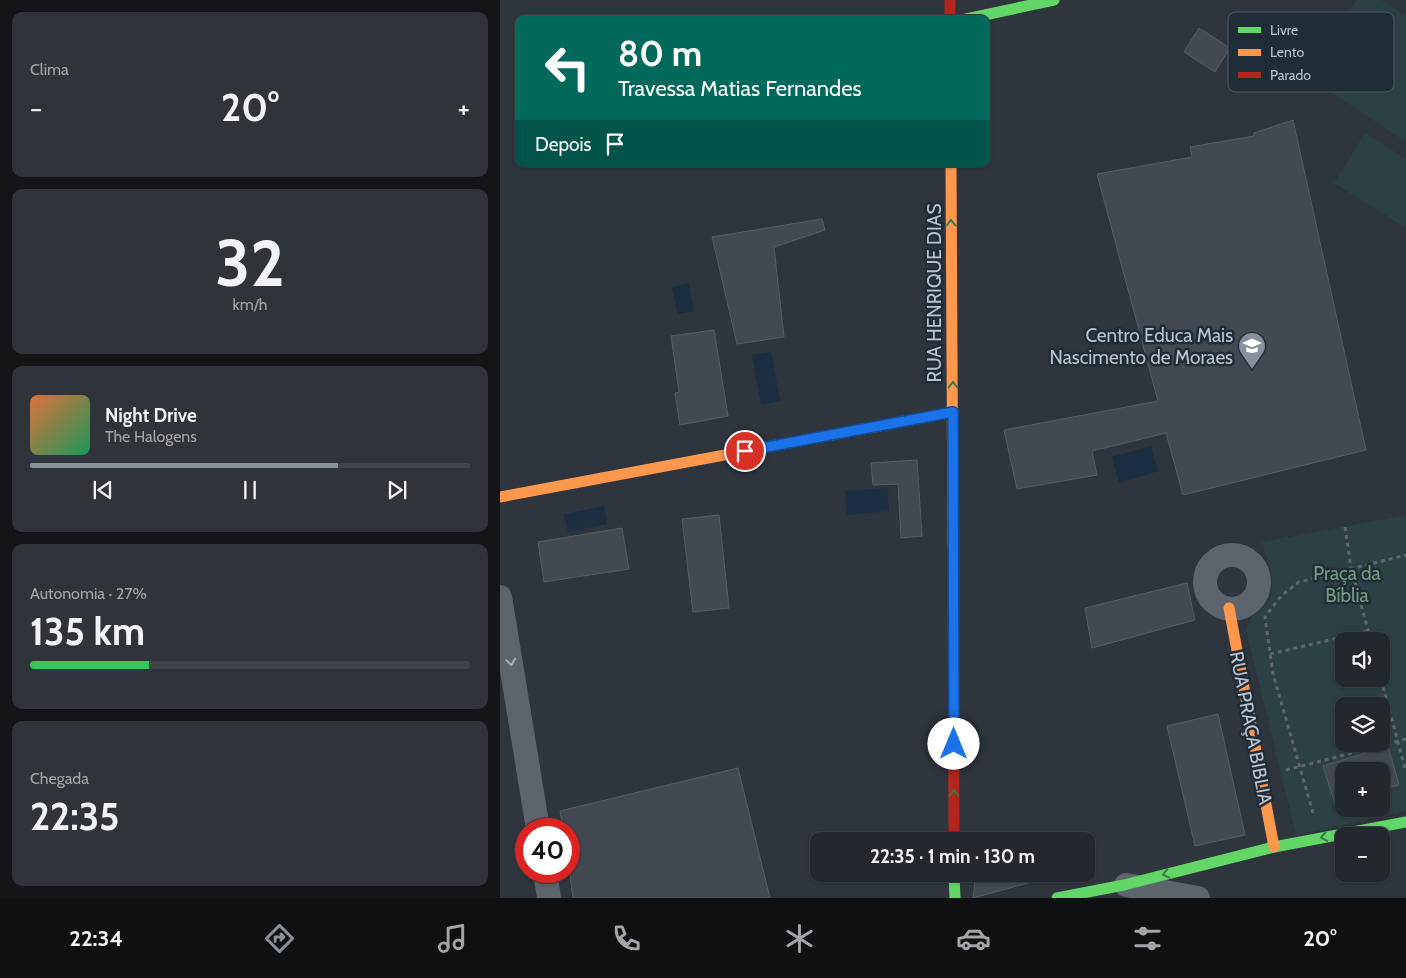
<!DOCTYPE html>
<html lang="pt">
<head>
<meta charset="utf-8">
<style>
	:root { --surface:#22282e; --page:#2e343a; --text:#f1f3f6; --muted:#a2a6aa; --line:#3f444a; --accent:#88919b }
	body { margin:0; font-family:Cabin,sans-serif; background:var(--page); color:var(--text); height:100vh; display:flex; flex-direction:column; font-size:19px; white-space:nowrap }
	* { box-sizing:border-box; margin:0 }
	p { font-size:16px; color:var(--muted) }
	.icon { flex:none; width:28px; height:28px; fill:none; stroke:currentColor; stroke-width:2; stroke-linecap:round; stroke-linejoin:round }
	.map { position:relative; flex:1; overflow:hidden }
	.panel { display:flex; flex-direction:column; gap:12px; padding:12px; background:#131619; width:500px }
	.panel>* { flex:none }
	.banner { position:absolute; left:15px; top:15px; width:475px; height:152px; border-radius:10px; box-shadow:0 1px 4px #0004,0 0 0 1px var(--line); background:#00695c; color:#fff; overflow:hidden }
	.tools { position:absolute; left:835px; top:632px; display:grid; gap:10px }
	.tools a { display:grid; place-items:center; width:55px; height:55px; border-radius:10px; background:var(--surface); box-shadow:0 1px 4px #0004,0 0 0 1px var(--line); font-size:25px }
	.speed { position:absolute; left:15px; top:818px; display:flex; gap:10px; font-size:25px; font-weight:700; text-align:center }
	.speed>* { display:grid; place-content:center; width:65px; height:65px; border-radius:50%; background:var(--surface); box-shadow:0 1px 4px #0004,0 0 0 1px var(--line); line-height:1 }
	.speed .limit { border:8px solid #d22; background:#fff; color:#111 }
	.pin { position:absolute; display:grid; place-items:center; width:42px; height:42px; color:#fff; margin:-21px; border:2px solid #fff; border-radius:50%; box-shadow:0 1px 5px #0007 }
	.me { position:absolute; width:55px; margin:-28px; rotate:0deg; stroke-linejoin:round; filter:drop-shadow(0 0 4px #0008) }
	.turn { display:flex; align-items:center; gap:18px; height:105px; padding:0 20px; font-size:22px }
	.turn .icon { width:65px; height:65px; stroke-width:2.5 }
	.turn b { display:block; font-size:35px; line-height:42px }
	.then { display:flex; align-items:center; height:48px; padding:0 20px; background:#0003; gap:10px; font-size:19px }
	.big { font-size:38px; font-weight:700; line-height:1.1 }
	.panel .card { flex:1; display:flex; flex-direction:column; justify-content:center; gap:8px; min-width:0; padding:0 18px; border-radius:10px; background:var(--page) }
	.panel .dial { align-items:center; gap:0 }
	.dial b { font-size:65px; line-height:1 }
	.song { display:flex; align-items:center; gap:15px }
	.cover { width:60px; height:60px; border-radius:8px; background:linear-gradient(135deg,hsl(20 70% 55%),hsl(150 70% 35%)) }
	.played { height:5px; border-radius:2px; background:linear-gradient(90deg,var(--accent) 70%,var(--line) 70%) }
	.keys { display:flex; justify-content:space-around; direction:ltr }
	.heat { display:flex; justify-content:space-between; align-items:center; font-size:28px; direction:ltr }
	.charge { height:8px; border-radius:4px; background:linear-gradient(90deg,#34c759 27%,var(--line) 0) }
	.trip { position:absolute; left:310px; top:832px; width:285px; height:50px; border-radius:10px; background:var(--surface); box-shadow:0 1px 4px #0004,0 0 0 1px var(--line); font-weight:700; line-height:50px; text-align:center }
	.dock { display:flex; height:80px; justify-content:space-around; align-items:center; background:#0e1012; color:var(--muted) }
	.dock .icon { width:35px; height:35px }
	.dock .active { color:var(--accent) }
	.dock b { font-size:22px; color:var(--text) }
	main { display:flex; flex:1; min-height:0 }
	.map>svg:first-child { display:block }
</style>
</head>
<body>
<main>
<section class="panel">
<div class="card"><p>Clima</p>
<div class="heat"><a>−</a><b class="big">20°</b><a>+</a></div>
</div>
<div class="card dial"><b>32</b><p>km/h</p></div>
<div class="card">
<div class="song"><i class="cover"></i><div><b>Night Drive</b><p>The Halogens</p></div></div>
<div class="played"></div>
<div class="keys"><svg class="icon" aria-label="previous" viewBox="0 0 24 24"><path d="M18 5L8 12l10 7zM5 5v14"/></svg><svg class="icon" aria-label="pause" viewBox="0 0 24 24"><path d="M8 5v14M16 5v14"/></svg><svg class="icon" aria-label="next" viewBox="0 0 24 24"><path d="M6 5l10 7-10 7zM19 5v14"/></svg></div>
</div>
<div class="card"><p>Autonomia · 27%</p><b class="big">135 km</b><div class="charge"></div></div>
<div class="card"><p>Chegada</p><b class="big">22:35</b></div>
</section>
<div class="map">
<svg width="906" height="898" viewBox="0 0 906 898">
	<rect width="100%" height="100%" fill="#2e353d"/>
	<path fill="#2b4143" fill-rule="evenodd" d="M857,0H882L906,16V142L806,75Z
		M865,133L906,159V228L834,183Z
		M906,515V811L796,835L746,630C751,615 753,616 764,606C781,590 767,561 762,542ZM844,641H881V679H844ZM844,706H881V744H844ZM844,771H881V809H844Z"/>
	<path fill="#1c2e42" d="M189,283L194,311L178,314L172,287Z
		M271,352L280,401L261,405L252,355Z
		M651,446L658,471L619,483L612,457Z
		M388,488L389,511L347,515L345,491Z
		M104,506L107,524L68,532L64,514Z"/>
	<path fill="#434951" stroke="#565d65" d="M699,28L730,48L715,72L684,52Z
		M793,120L866,450L683,495L666,433L592,451L597,475L517,489L504,430L658,401L597,174L692,157L690,147L754,136V133Z
		M322,219L325,230L274,247L284,337L237,344L212,237Z
		M214,330L228,416L180,425L175,393L179,392L171,336Z
		M417,460L422,536L401,538L398,484L373,485L371,463Z
		M219,515L229,608L193,612L182,519Z
		M122,528L129,569L44,582L38,542Z
		M687,583L695,620L592,648L585,608Z
		M718,714L745,835L695,846L667,726Z
		M888,746L899,785L881,790V771H844V802L835,804L823,766Z
		M238,768L270,898H73L69,868V829H63L60,811Z
		M531,834L533,841H503Z
		M476,874H541L543,879L473,898Z"/>
	<g fill="none" stroke-linecap="round" stroke-linejoin="round">
		<path stroke="#60676c" stroke-width="3" stroke-dasharray="4 4" stroke-linecap="butt" d="M845,527L851,568L871,641
			M770,654L868,631
			M881,679L906,772
			M786,770L906,739
			M813,813L773,674L765,617L781,596L799,582L906,555"/>
		<path stroke="#5e646b" stroke-width="24" d="M705 582a27 27 0 1 1 54 0a27 27 0 1 1-54 0Z
			M0,597L38,829
			M45,871L49,898
			M626,885L698,898"/>
		<path stroke="#63d668" stroke-width="11" d="M466,19L554,0
			M379,426L453,412
			M454,874L455,898
			M557,898L624,885L774,847L906,822"/>
		<path stroke="#ff974d" stroke-width="11" d="M451,164L453,545
			M0,497L379,426
			M729,608L774,847"/>
		<path stroke="#b3261e" stroke-width="11" d="M450,0V19
			M453,545L454,841"/>
	</g>
	<defs><path id="oneway-chevron" d="M-2-3.5L2.5 0L-2 3.5" fill="none" stroke-width="1.6" stroke-linecap="round" stroke-linejoin="round" transform="scale(1.25)"/></defs>
	<g stroke="#3f784e">
		<use href="#oneway-chevron" transform="translate(451 223) rotate(-90)"/>
		<use href="#oneway-chevron" transform="translate(453 385) rotate(-90)"/>
		<use href="#oneway-chevron" transform="translate(454 793) rotate(-90)"/>
		<use href="#oneway-chevron" transform="translate(824 837) rotate(169)"/>
		<use href="#oneway-chevron" transform="translate(666 874) rotate(166)"/>
	</g>
	<use stroke="#a7afb9" href="#oneway-chevron" transform="translate(11 662) rotate(81)"/>
	<g fill="none" stroke-linecap="round" stroke-linejoin="round">
		<defs>
			<path id="route" d="M245,451L453,412L454,744"/>
		</defs>
		<use href="#route" stroke="#114b97" stroke-width="12"/>
		<use href="#route" stroke="#1a73e8" stroke-width="9"/>
	</g>
	<defs>
		<symbol id="school-pin" viewBox="-11 -11 22 30"><path d="M0 17L-7.5 6A9.5 9.5 0 1 1 7.5 6Z" fill="#88919b" stroke="#212c39"/><path d="M0-5L7-2L0 1L-7-2ZM-4 1L0 2.5L4 1V4Q0 6-4 4Z" fill="#fff"/></symbol>
	</defs>
	<g fill-rule="evenodd">
		<use href="#school-pin" x="736" y="330" width="32" height="43"/>
	</g>
	<g text-anchor="middle" dominant-baseline="central" stroke-width="5" stroke-linejoin="round" paint-order="stroke">
		<g font-size="19" fill="#b9c2cd" stroke="#212c39">
			<text transform="translate(434 293) rotate(-90)">RUA HENRIQUE DIAS</text>
			<text transform="translate(751 728) rotate(79)">RUA PRAÇA BIBLIA</text>
		</g>
		<g font-size="19" fill="#b9c2cd" stroke="#212c39" text-anchor="end">
			<text x="733" y="335">Centro Educa Mais<tspan x="733" dy="22">Nascimento de Moraes</tspan></text>
		</g>
		<g font-size="19" fill="#719d79" stroke="#212c39">
			<text x="847" y="573">Praça da<tspan x="847" dy="22">Bíblia</tspan></text>
		</g>
	</g>
	<rect x="728" y="12" width="166" height="80" rx="8" fill="#212c39" stroke="#4f5965" stroke-width="1"/>
	<rect x="738" y="27" width="23" height="6" fill="#63d668"/>
	<rect x="738" y="49" width="23" height="7" fill="#ff974d"/>
	<rect x="738" y="72" width="23" height="6" fill="#b3261e"/>
	<g font-size="14" fill="#b9c2cd">
		<text x="770" y="35">Livre</text>
		<text x="770" y="57">Lento</text>
		<text x="770" y="80">Parado</text>
	</g>
</svg>
<div class="tools">
<a><svg class="icon" aria-label="sound" viewBox="0 0 24 24"><path d="M4 9h4l5-4v14l-5-4H4zM17 9q2 3 0 6"/></svg></a>
<a><svg class="icon" aria-label="layers" viewBox="0 0 24 24"><path d="M12 4l9 5-9 5-9-5zM3 14l9 5 9-5"/></svg></a>
<a>+</a>
<a>−</a>
</div>
<div class="speed"><div class="limit">40</div></div>
<div class="pin" style="left:245px;top:451px;background:#d93025"><svg class="icon" aria-label="arrive" viewBox="0 0 24 24"><path d="M6 21V4h12l-3 4 3 4H6"/></svg></div>
<svg class="me" style="left:454px;top:744px" viewBox="-20 -20 40 40"><circle r="19" fill="#fff"/><path d="M0-13L10 11 0 6-10 11z" fill="#1a73e8"/></svg>
<div class="trip">22:35 · 1 min · 130 m</div>
<div class="banner">
<div class="turn"><svg class="icon" aria-label="left" viewBox="0 0 24 24"><path d="M17 20v-9H6M10 6l-5 5 5 5"/></svg><div><b>80 m</b>Travessa Matias Fernandes</div></div>
<div class="then">Depois<svg class="icon" aria-label="arrive" viewBox="0 0 24 24"><path d="M6 21V4h12l-3 4 3 4H6"/></svg></div>
</div>
</div>
</main>
<nav class="dock">
<b>22:34</b>
<svg class="icon active" aria-label="directions" viewBox="0 0 24 24"><path d="M12 3l9 9-9 9-9-9zM9 14v-3h6M13 9l2 2-2 2"/></svg>
<svg class="icon" aria-label="music" viewBox="0 0 24 24"><path d="M9 18V5l10-2v13"/><circle cx="6" cy="18" r="3"/><circle cx="16" cy="16" r="3"/></svg>
<svg class="icon" aria-label="phone" viewBox="0 0 24 24"><path d="M5 4h4l2 5-3 2q2 4 5 5l2-3 5 2v4C11 20 4 13 5 4z"/></svg>
<svg class="icon" aria-label="climate" viewBox="0 0 24 24"><path d="M12 3v18M4 7l16 10M4 17L20 7"/></svg>
<svg class="icon" aria-label="car" viewBox="0 0 24 24"><path d="M5 17H2v-5l4-1 3-4h7l3 4 3 1v5h-3M9 17h6M6 11h13"/><circle cx="7" cy="17" r="2"/><circle cx="17" cy="17" r="2"/></svg>
<svg class="icon" aria-label="filters" viewBox="0 0 24 24"><path d="M4 7h16M4 17h16"/><circle cx="9" cy="7" r="2"/><circle cx="15" cy="17" r="2"/></svg>
<b>20°</b>
</nav>
</body>
</html>
